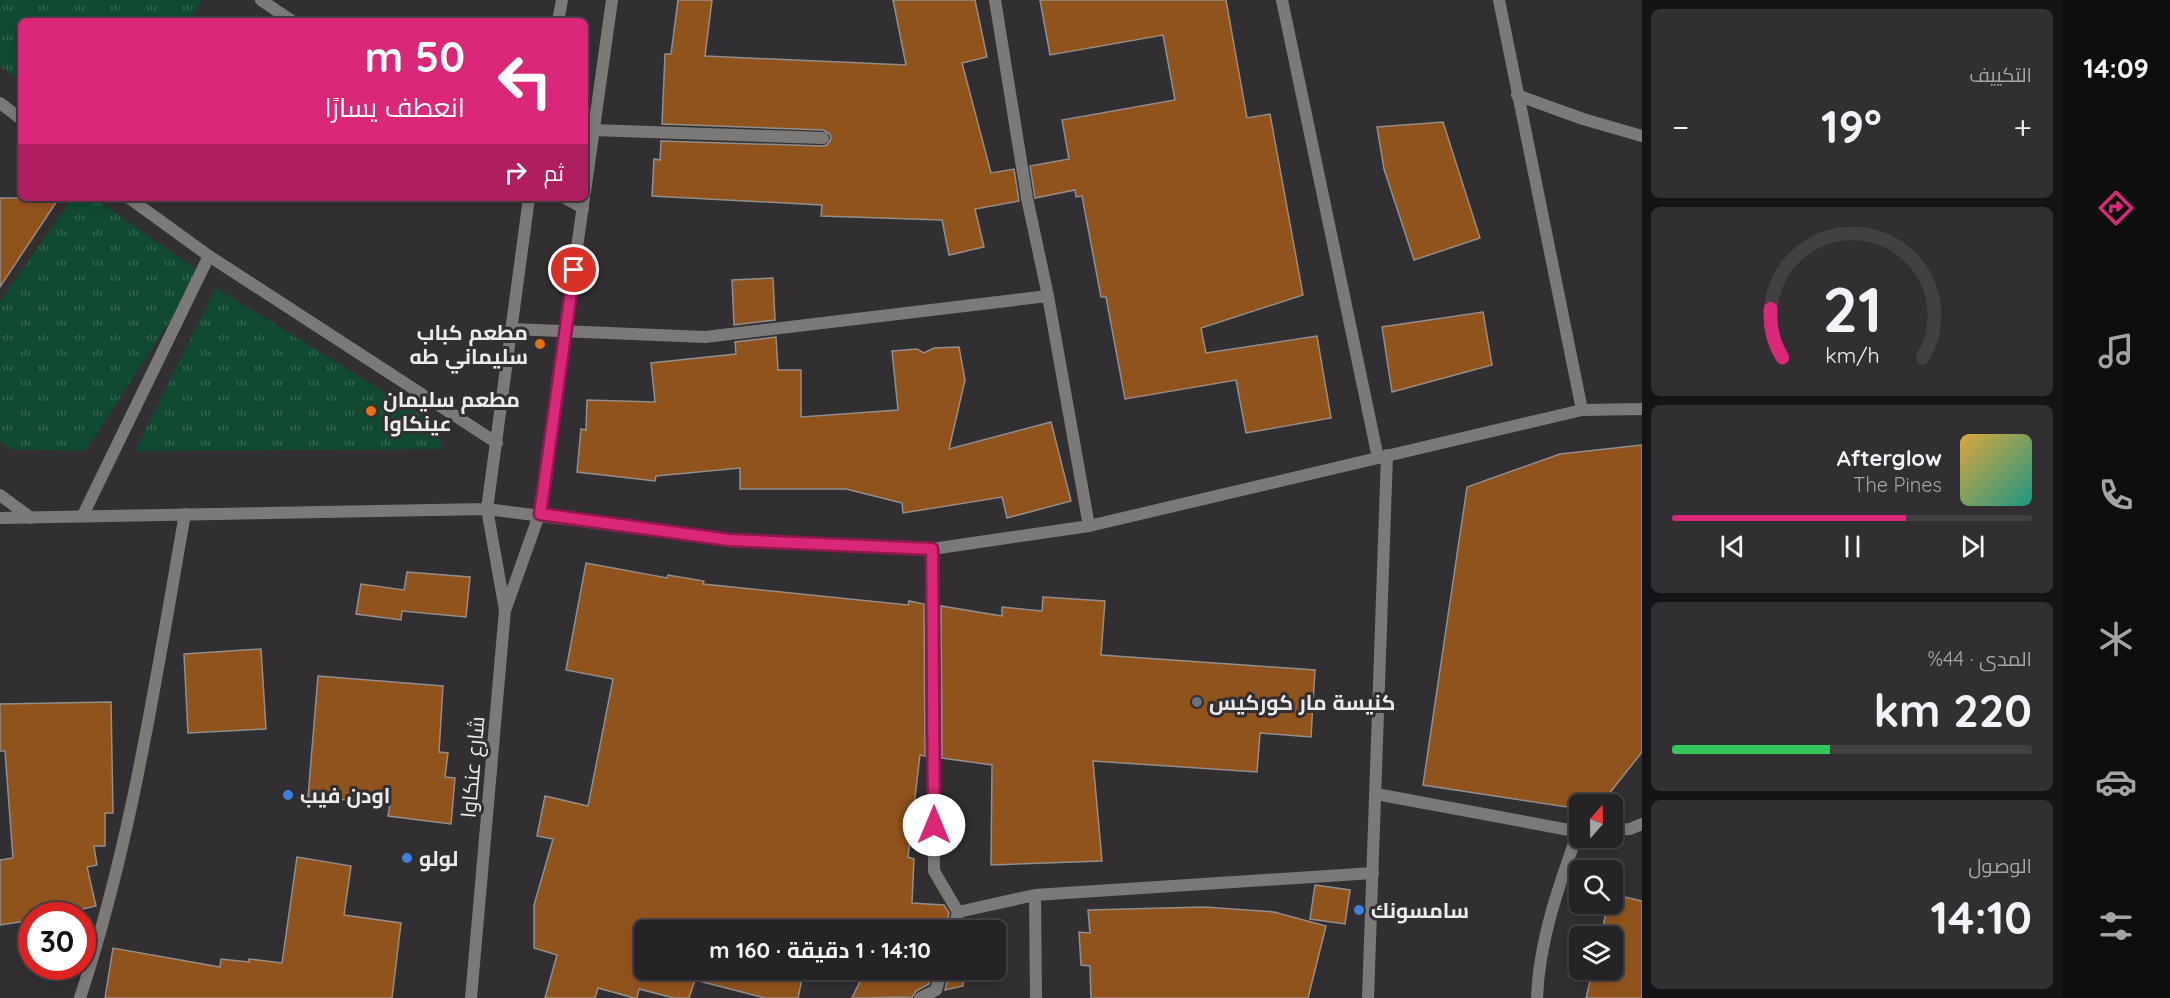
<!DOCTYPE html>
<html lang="ar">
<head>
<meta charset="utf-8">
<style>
	:root { --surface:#262326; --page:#322f32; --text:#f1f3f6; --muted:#a4a4a7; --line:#424043; --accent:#db2777 }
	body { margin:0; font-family:Quicksand,Cairo,sans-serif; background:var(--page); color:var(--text); direction:rtl; height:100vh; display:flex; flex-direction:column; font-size:22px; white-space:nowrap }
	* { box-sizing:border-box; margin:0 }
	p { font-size:20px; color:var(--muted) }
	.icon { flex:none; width:33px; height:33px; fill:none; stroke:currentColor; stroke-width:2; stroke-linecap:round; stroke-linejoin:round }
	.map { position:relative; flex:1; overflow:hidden; direction:ltr }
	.drawer { display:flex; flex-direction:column; gap:9px; padding:9px; background:#151315; width:420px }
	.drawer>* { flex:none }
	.hud { position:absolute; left:18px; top:18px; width:570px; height:183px; border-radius:9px; box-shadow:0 3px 9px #0003,0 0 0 2px var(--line); direction:rtl; background:#db2777; color:#fff; overflow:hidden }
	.needle { width:39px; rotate:20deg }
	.buttons { position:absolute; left:1569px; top:794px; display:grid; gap:12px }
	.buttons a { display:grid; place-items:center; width:54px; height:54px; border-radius:9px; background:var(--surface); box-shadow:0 3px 9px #0003,0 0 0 2px var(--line); font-size:30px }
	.speed { position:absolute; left:18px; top:902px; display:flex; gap:12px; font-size:30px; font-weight:700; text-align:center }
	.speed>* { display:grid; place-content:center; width:78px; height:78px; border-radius:50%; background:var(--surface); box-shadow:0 3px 9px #0003,0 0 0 2px var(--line); line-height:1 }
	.speed .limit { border:9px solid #d22; background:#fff; color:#111 }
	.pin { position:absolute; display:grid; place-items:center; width:51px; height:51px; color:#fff; margin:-26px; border:3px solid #fff; border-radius:50%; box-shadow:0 2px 6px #0007 }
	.me { position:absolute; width:66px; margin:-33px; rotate:0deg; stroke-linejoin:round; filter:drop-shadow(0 0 4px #0008) }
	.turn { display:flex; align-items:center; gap:21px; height:126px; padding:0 24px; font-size:27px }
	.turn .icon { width:78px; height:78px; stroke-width:2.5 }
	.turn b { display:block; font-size:42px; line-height:51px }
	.then { display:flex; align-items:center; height:57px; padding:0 24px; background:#0003; gap:12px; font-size:22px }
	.big { font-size:45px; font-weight:700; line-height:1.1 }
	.drawer .tile { flex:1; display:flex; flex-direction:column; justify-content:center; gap:9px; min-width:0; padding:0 21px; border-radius:9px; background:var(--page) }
	.drawer .dial { align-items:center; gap:0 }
	.dial svg { height:156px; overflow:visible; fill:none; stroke:var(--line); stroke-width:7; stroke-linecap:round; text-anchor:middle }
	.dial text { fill:var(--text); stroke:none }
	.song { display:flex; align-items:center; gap:18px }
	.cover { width:72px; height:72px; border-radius:9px; background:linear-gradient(135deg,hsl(40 70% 55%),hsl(170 70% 35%)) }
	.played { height:6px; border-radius:3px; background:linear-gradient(90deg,var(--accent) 65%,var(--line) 65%) }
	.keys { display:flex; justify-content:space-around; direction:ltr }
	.heat { display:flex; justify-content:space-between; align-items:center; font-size:33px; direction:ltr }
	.charge { height:9px; border-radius:4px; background:linear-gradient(90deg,#34c759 44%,var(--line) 0) }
	.trip { position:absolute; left:634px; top:920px; width:372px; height:60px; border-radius:9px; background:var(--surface); box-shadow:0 3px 9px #0003,0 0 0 2px var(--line); font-weight:700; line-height:60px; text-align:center; direction:rtl }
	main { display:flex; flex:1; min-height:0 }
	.menu { display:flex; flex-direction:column; width:108px; justify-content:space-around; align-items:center; background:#0f0e0f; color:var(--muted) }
	.menu .icon { width:42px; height:42px }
	.menu .on { color:var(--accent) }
	.menu b { font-size:27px; color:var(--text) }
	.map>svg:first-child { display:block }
</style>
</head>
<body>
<main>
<nav class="menu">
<b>14:09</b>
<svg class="icon on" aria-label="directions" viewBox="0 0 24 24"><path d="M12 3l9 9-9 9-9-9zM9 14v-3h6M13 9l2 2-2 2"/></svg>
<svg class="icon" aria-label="music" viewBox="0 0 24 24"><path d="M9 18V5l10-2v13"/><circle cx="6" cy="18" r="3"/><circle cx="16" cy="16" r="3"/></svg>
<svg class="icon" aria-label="phone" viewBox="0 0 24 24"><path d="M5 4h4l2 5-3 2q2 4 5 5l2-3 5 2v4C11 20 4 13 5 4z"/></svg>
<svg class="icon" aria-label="climate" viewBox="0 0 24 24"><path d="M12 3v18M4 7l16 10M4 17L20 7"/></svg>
<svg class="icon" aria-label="car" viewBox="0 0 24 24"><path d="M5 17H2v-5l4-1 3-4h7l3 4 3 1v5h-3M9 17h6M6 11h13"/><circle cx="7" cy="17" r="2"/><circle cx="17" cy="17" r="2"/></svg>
<svg class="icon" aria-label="filters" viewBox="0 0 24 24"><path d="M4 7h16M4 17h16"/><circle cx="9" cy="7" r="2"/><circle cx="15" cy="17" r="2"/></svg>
</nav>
<section class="drawer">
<div class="tile"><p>التكييف</p>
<div class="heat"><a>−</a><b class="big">19°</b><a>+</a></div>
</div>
<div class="tile dial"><svg viewBox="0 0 100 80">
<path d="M14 69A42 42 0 1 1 86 69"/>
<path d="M14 69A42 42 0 0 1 8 44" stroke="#db2777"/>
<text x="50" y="56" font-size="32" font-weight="700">21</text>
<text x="50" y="72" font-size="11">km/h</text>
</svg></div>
<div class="tile">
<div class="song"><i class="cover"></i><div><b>Afterglow</b><p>The Pines</p></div></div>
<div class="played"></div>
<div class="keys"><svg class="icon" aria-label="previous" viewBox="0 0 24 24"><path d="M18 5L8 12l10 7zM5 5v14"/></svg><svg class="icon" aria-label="pause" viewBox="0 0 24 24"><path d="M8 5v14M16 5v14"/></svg><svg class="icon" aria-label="next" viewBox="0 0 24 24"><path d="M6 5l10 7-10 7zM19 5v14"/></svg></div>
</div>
<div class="tile"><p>المدى · 44%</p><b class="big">220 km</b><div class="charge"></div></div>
<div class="tile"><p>الوصول</p><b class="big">14:10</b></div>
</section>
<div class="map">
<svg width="1642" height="998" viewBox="0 0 1642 998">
	<defs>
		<pattern id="grass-tufts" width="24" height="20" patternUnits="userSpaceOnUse" patternTransform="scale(1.5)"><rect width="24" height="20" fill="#104b31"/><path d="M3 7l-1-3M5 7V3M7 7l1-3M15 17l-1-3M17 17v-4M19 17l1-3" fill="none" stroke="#33654f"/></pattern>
	</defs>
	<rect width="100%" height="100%" fill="#322f33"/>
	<path fill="url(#grass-tufts)" d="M0,0H202L189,21H21V81L0,66Z
		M73,198H94L201,273L85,451L10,449L0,441V301Z
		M216,288L431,421L443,449L135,451Z"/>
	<path fill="#91531c" stroke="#938e8a" stroke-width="1.5" d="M678,0H712L705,56L906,65L893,0H975L987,57L962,63L991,173L1014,169L1019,201L975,209L984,247L949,255L942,220L821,216L822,205L652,196L654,159L660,160L661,141L823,146L827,145L831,139L830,134L823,130L662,124L665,54H671Z
		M1040,0H1226L1247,118L1270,114L1303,295L1201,328L1206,353L1317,336L1331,418L1246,433L1236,380L1125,399L1106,297H1101L1082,196L1076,197L1075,190L1035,198L1030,166L1069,159L1062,120L1175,100L1163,35L1050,55Z
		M1443,122L1480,238L1414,260L1384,169L1377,127Z
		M0,198H59L0,287Z
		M773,278L775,320L734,325L732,280Z
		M1483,312L1492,365L1392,392L1382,327Z
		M776,337L778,370H801V417L898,410L892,351L917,349L924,353L934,348L959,347L965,380L949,449L1051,422L1071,501L1007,518L1002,497L903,513L902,503L846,489H740V468L656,476L655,481L577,472L581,429L586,430L587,400L655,402L651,363L736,354L735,342Z
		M1642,445V752L1601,804H1580V809L1423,785L1467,487L1560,454Z
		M586,563L667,578L668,575L704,581L703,584L908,605L909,601L924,604L925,756L920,755L908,857L914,859L912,903L944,905L949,913L945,930H645V969H804L798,998H765L695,980L689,998H674L639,989L637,998H634L598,988L595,998H545L557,955L534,948V905L553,839L537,836L545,796L588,806L613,679L566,670Z
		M407,572L470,577L466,617L402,611L401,620L356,614L361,584L404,590Z
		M1043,597L1105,601L1101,655L1315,670L1311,737L1260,733L1257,772L1093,761L1102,861L991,865L992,765L942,758L941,606L1002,616V607L1042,611Z
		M261,649L266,729L188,733L184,654Z
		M318,676L443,686L439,752L448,753L445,777L455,778L451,824L388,816L390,803L308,797Z
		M111,702L113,813H105V846H94L97,865L87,867L96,906L56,915H32V920L0,925V860L13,858L5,751H0V704Z
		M297,857L351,866L344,915L401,923L392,998H105L113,948L220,967L221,959L249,962V959L282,963Z
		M1315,885L1350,890L1345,924L1310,919Z
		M1612,894L1642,901V998H1586L1593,969H1612V936H1601L1608,903H1612Z
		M1204,907L1274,912L1326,926L1308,998H1091L1090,966L1081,965L1079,932L1090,933L1088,910Z
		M866,969H933L929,984L916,991L912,997L852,998Z
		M950,969H965L963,986L945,990Z"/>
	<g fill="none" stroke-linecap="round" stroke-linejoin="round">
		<path stroke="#7b7a78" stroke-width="12" d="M593,130L823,138"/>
		<path stroke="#7b7a78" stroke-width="12" d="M261,0L292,21
			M995,0L1027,198L1048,296L1089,526
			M1282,0L1378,458
			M1499,0L1582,410
			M1517,95L1583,119L1642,136
			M0,103L21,119
			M129,198L209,256L497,443
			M565,198L583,208
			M512,329L705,337L1048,296
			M0,495L31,518
			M83,515L209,256
			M932,549L934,871L958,912L953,930
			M1376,794L1580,832
			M1612,830L1630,829L1642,824
			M1035,895L1036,998
			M958,912L1035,895L1373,873
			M80,998C132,841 156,677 185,514
			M920,998L936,990L942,969
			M1537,998C1539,941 1559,885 1578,832"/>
		<path stroke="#7b7a78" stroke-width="12" d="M558,21L562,0
			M585,192L612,0
			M0,518L487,509L729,540L932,549L1089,526L1582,410L1642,409
			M506,608L539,515L584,198
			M471,998L505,610L487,509L529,198
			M1368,998L1387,455"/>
	</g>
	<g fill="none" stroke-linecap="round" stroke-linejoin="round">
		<defs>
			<path id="route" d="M574,270L540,514L729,540L932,549L934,825"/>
		</defs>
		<use href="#route" stroke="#8e194d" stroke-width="15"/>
		<use href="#route" stroke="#db2777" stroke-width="10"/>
	</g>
	<g fill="#e8710a" stroke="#322f33" stroke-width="2">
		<circle cx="540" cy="344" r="6"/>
		<circle cx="371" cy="411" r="6"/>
	</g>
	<circle fill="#6b7280" stroke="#322f33" stroke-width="2" cx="1197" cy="702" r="6"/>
	<g fill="#3f7fe0" stroke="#322f33" stroke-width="2">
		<circle cx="288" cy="795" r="6"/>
		<circle cx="407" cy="858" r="6"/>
		<circle cx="1359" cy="910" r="6"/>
	</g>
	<g text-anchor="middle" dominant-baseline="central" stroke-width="6" stroke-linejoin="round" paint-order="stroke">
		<g font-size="21" font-weight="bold" fill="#eceaed" stroke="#322f33" text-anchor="start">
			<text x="528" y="332" text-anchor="end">مطعم كباب<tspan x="528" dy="24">سليماني طه</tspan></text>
			<text x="383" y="399">مطعم سليمان<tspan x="383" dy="24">عينكاوا</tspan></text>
			<text x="1209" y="702">كنيسة مار كوركيس</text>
			<text x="300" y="795">اودن فيب</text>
			<text x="419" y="858">لولو</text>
			<text x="1371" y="910">سامسونك</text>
		</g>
		<g font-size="21" fill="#eceaed" stroke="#322f33">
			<text transform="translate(472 767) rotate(-85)">شارع عنكاوا</text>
		</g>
	</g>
</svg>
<div class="buttons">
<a><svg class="needle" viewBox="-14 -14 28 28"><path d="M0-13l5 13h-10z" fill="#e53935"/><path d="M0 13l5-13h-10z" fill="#a4a4a7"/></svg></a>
<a><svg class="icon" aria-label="search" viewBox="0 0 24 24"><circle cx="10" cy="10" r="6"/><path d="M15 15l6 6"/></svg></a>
<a><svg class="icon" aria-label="layers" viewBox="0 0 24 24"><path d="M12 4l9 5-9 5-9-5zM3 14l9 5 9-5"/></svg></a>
</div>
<div class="speed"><div class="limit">30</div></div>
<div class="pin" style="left:574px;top:270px;background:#d93025"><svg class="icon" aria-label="arrive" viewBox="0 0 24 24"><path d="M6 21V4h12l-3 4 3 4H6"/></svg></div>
<svg class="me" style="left:934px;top:825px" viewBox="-20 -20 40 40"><circle r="19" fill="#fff"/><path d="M0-13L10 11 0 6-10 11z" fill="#db2777"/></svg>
<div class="trip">14:10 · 1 دقيقة · 160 m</div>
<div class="hud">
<div class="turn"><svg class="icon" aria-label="left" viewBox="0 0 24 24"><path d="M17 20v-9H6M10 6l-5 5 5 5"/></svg><div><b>50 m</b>انعطف يسارًا</div></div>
<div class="then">ثم<svg class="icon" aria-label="right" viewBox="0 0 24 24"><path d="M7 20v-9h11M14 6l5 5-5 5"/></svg></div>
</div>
</div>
</main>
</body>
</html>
